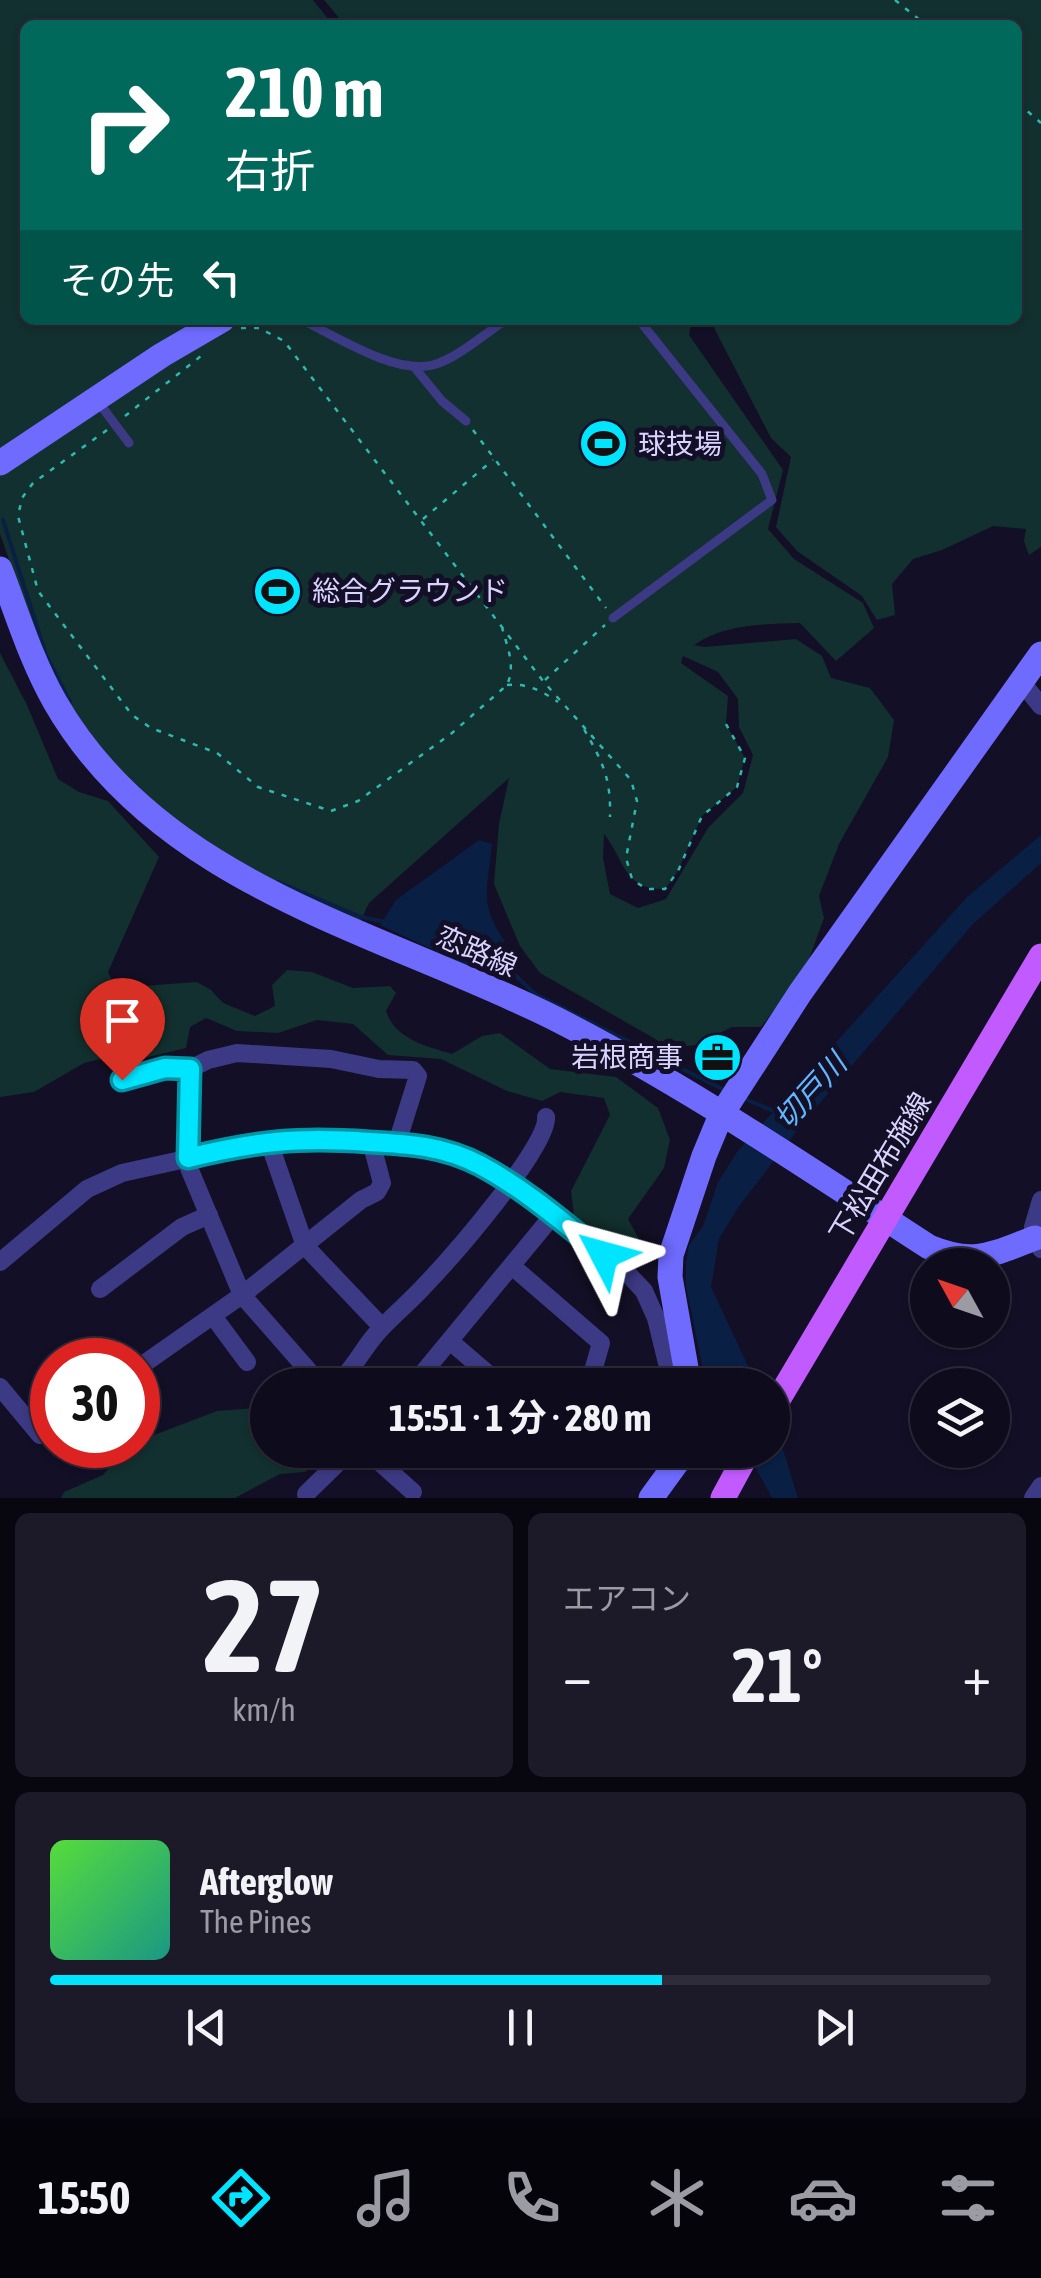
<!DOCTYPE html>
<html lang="ja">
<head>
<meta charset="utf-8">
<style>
	:root { --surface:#0e0b1c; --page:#1c1929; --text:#f1f3f6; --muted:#9b9ba3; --line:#2e2b3b; --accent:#00e5ff }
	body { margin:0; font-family:"Asap Condensed","Noto Sans JP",sans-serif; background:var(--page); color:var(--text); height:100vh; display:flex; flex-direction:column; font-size:38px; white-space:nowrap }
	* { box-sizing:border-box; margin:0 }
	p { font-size:32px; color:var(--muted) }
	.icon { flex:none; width:55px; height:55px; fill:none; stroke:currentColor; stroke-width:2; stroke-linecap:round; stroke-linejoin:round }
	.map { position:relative; height:1498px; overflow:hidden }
	.panel { display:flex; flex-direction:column; gap:15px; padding:15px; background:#08060f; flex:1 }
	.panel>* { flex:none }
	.hud { position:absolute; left:20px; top:20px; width:1002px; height:305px; border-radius:15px; box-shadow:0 2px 8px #0004,0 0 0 2px var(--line); background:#00695c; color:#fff; overflow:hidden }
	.needle { width:65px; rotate:310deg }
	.tools { position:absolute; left:910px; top:1248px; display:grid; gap:20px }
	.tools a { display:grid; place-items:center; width:100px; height:100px; border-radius:50%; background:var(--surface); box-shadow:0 2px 8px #0004,0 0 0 2px var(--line); font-size:50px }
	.speed { position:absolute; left:30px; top:1338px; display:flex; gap:20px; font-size:50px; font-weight:700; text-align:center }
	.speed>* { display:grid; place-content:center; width:130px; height:130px; border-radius:50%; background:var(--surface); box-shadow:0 2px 8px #0004,0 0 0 2px var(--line); line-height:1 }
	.speed .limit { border:15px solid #d22; background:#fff; color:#111 }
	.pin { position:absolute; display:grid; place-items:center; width:85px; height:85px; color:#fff; margin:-102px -42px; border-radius:50% 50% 50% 0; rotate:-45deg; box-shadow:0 0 10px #0007 }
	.pin .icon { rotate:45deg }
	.me { position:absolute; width:110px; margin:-55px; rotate:309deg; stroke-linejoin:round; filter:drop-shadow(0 0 8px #0008) }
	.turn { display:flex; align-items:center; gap:35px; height:210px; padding:0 40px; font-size:45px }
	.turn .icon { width:130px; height:130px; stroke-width:2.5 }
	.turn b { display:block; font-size:70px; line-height:85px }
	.then { display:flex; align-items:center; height:95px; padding:0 40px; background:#0003; gap:20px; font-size:38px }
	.big { font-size:75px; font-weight:700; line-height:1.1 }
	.panel .widget { flex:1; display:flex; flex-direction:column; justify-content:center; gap:15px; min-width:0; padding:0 35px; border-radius:15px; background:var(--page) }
	.panel .dial { align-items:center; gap:0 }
	.dial b { font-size:130px; line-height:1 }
	.song { display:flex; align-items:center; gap:30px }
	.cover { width:120px; height:120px; border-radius:15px; background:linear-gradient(135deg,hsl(110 70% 55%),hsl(170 70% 35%)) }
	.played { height:10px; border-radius:5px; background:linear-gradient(90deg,var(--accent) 65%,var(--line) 65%) }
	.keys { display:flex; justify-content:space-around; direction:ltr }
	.heat { display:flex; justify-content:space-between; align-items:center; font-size:55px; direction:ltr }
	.panel .tiles { flex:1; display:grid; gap:15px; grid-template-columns:1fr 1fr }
	.widget:last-child { grid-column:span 2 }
	.trip { position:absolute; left:250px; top:1368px; width:540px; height:100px; border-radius:50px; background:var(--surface); box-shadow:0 2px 8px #0004,0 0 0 2px var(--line); font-weight:700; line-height:100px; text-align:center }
	.tabs { display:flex; height:160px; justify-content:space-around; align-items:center; background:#06040b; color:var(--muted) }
	.tabs .icon { width:70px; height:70px }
	.tabs .on { color:var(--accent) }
	.tabs b { font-size:45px; color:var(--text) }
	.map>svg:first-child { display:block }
</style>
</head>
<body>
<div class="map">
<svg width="1041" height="1498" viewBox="0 0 1041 1498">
	<rect width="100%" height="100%" fill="#130f26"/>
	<path fill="#12302f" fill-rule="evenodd" d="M0,0H313L333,25H25V320H692L689,335L783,470L768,529L794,559L863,603L874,628L836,661L800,623C765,624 723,624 694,645L704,647L796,639L822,656L831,678L870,688L894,720L888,757L839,844L819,896L824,918L805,970L761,1027H732L695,1045L671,1048L540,973L520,946L494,884L499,824L509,778L369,903L361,920L249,870L201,843L126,778L92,739L63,696L42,653L0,534ZM683,656L718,672L738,699L739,727L753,755L743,793L708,828L666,899L638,908L610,894L603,858L604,834C625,860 623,890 665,889L678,871L702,816L737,787L745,758L726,724L728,696L681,663Z
		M324,0H1041V547L1029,555L1024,541L1026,529L993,526L942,550L913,559L892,584L895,615L877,620L862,596L797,551L776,527L791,457L771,438L710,320H1018V25H345Z
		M0,653L27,705L58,779L79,792L108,801L159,857L108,972L116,988L197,982L211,990L223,1003L255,1016L275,1006L272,985L287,970L312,972L353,988L390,986L396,993L386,1011C395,1039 426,1046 452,1054L482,1036L500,1033L550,1069L616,1077L658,1108L670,1140L664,1168L628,1219L639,1239L629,1255L574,1215L571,1191L610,1115L604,1098L560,1092L542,1101L507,1091L441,1059L388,1055L353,1024L317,1020L278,1033L237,1031L206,1018L190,1027L186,1048L140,1059L130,1052L84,1063L34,1092L0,1097Z
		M267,1407L268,1450H337L305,1472L280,1474L235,1498H61L64,1492L103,1475L126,1448L154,1435L217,1411Z"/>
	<path fill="#0a1f44" d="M1041,835V863L973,924L802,1124L737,1209L719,1239L711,1287L757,1385H712L703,1370L686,1286V1261L689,1245L703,1226L718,1182L737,1152L967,897Z
		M479,840L492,844C488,888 478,903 505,941L475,969L380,925L396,900Z
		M773,1417L798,1498H772L746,1450H772Z"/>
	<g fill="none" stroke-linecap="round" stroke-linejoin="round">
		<path stroke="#0a1f44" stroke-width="4" d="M3,520L46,655L70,702
			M278,882L361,917L386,922
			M489,950L535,994L724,1090
			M742,1098L779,1113"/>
		<path stroke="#2fb8b0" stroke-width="2.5" stroke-dasharray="5 8" stroke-linecap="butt" d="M895,0L926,25
			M1018,103L1041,123
			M241,328H259L284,341L543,681L631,780L637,801L626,858L632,879L646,889H665L678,871L702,816L737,787L745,758L726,724
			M125,416L201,356
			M107,430L33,483L22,498L18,516L38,591L132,715L151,728L217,753L258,787L331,811L358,801L452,733L507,685C516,665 507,647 502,627
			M473,430L606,608
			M423,519L493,460
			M545,680L605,625
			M507,685C527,683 542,691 558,702
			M584,729C603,763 611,778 610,817"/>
		<path stroke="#3d3a85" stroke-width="9" d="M302,320C336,336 395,375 433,365C458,358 484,334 506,320
			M415,368L442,401L466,421
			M99,403L129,443
			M613,618L772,500L762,474L639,320"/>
		<path stroke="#3d3a85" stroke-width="18" d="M1020,680L1041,706
			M190,1069L189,1168L242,1295L321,1385
			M122,1081L165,1068L190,1069L208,1060L237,1053L331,1059L379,1069L413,1070L418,1076L397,1143
			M276,1139L271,1148L305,1246L382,1327
			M1041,1200L1033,1227L1041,1249
			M0,1262L87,1189L122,1173L276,1139L327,1138L422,1144L479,1165L533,1198L629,1275L644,1291L656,1318L668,1367V1385
			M513,1267L601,1343L589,1385
			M100,1289L182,1227L209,1215
			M213,1316L247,1362
			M451,1342L501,1385
			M138,1368L242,1295L361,1200L377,1192L382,1183L371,1142
			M332,1385C351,1376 362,1349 377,1333C392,1316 411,1301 426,1284C451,1258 549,1146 546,1117
			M413,1385L554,1214
			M0,1387L40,1435L52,1426
			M366,1450L413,1492
			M499,1450L512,1460L526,1450
			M306,1494L351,1450
			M1033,1498L1041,1486"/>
		<path stroke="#6f6bff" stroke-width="25" d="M0,463L162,355L222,320
			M0,569C17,613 31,660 55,702C160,885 380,931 556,1019C686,1085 807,1168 929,1247C975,1266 992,1254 1035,1238
			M689,1385L670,1277L671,1255L704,1156L721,1115L800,993L1041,654
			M651,1498L686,1450"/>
		<path stroke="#c25bff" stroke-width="25" d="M772,1410L1041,956
			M723,1498L749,1450"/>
	</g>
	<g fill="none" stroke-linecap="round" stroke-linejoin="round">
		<defs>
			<path id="route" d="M122,1080L165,1068L190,1069L188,1158C258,1141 298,1137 369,1142C409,1144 444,1146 480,1165C525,1189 564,1223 604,1255"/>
		</defs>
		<use href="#route" stroke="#0095a6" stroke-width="25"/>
		<use href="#route" stroke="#00e5ff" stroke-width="18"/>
	</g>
	<defs>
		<symbol id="stadium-disc" viewBox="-11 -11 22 22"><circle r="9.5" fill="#00e5ff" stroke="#130f26"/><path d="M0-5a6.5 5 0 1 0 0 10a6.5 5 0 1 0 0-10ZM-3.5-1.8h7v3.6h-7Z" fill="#111"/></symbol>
		<symbol id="office-disc" viewBox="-11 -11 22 22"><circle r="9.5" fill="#00e5ff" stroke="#130f26"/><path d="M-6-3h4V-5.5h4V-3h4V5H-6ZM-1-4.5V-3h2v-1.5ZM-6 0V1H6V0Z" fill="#111"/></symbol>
	</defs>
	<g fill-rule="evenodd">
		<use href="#stadium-disc" x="576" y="416" width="55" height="55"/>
		<use href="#stadium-disc" x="250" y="564" width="55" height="55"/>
		<use href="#office-disc" x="690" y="1030" width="55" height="55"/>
	</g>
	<g text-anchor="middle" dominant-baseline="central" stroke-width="10" stroke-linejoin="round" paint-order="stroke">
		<g font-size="28" fill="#d9d4ff" stroke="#130f26" text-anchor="start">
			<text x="638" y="444">球技場</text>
			<text x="312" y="591">総合グラウンド</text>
			<text x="683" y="1057" text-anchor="end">岩根商事</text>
		</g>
		<g font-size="28" fill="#d9d4ff" stroke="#130f26">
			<text transform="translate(477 951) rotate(24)">恋路線</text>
			<text transform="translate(880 1167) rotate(-59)">下松田布施線</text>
		</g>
		<g font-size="30" font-style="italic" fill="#62b6ff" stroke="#130f26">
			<text transform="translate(810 1091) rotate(-48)">切戸川</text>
		</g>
	</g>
</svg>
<div class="tools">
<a><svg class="needle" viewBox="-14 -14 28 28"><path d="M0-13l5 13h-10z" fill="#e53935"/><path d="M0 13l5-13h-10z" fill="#9b9ba3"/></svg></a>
<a><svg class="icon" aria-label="layers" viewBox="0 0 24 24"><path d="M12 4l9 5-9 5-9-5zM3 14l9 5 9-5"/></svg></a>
</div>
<div class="speed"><div class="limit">30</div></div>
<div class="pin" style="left:122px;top:1080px;background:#d93025"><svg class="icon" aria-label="arrive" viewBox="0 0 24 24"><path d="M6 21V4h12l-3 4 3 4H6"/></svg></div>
<svg class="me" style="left:604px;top:1255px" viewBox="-20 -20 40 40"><path d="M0-17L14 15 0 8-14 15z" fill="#00e5ff" stroke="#fff" stroke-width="4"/></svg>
<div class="trip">15:51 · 1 分 · 280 m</div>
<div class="hud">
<div class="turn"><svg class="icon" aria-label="right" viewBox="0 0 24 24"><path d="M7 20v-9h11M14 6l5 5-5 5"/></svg><div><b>210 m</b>右折</div></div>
<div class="then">その先<svg class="icon" aria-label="left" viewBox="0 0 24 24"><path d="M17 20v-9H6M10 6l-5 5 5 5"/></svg></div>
</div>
</div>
<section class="panel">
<div class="tiles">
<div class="widget dial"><b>27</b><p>km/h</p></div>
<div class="widget"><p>エアコン</p>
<div class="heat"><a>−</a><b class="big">21°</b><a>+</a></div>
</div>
<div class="widget">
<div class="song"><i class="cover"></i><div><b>Afterglow</b><p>The Pines</p></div></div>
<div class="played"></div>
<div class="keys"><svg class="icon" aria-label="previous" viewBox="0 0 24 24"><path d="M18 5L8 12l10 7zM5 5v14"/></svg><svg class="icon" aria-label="pause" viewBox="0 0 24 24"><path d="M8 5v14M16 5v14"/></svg><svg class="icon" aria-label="next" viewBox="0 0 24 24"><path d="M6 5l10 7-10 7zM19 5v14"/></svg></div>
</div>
</div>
</section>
<nav class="tabs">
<b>15:50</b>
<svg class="icon on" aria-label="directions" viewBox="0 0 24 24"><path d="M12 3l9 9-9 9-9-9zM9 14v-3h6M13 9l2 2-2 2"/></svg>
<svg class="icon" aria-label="music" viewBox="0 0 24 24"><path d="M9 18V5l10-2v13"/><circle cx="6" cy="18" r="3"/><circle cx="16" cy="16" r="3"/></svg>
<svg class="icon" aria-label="phone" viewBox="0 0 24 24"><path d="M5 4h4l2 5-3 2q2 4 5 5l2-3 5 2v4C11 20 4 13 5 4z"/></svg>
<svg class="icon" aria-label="climate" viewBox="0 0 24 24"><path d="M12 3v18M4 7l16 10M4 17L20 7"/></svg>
<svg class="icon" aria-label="car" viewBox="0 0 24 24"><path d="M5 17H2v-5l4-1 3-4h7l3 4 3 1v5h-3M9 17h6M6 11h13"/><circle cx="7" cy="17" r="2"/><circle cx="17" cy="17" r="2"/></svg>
<svg class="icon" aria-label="filters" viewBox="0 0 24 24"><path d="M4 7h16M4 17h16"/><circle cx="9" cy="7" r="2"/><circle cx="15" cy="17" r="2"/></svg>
</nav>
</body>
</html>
